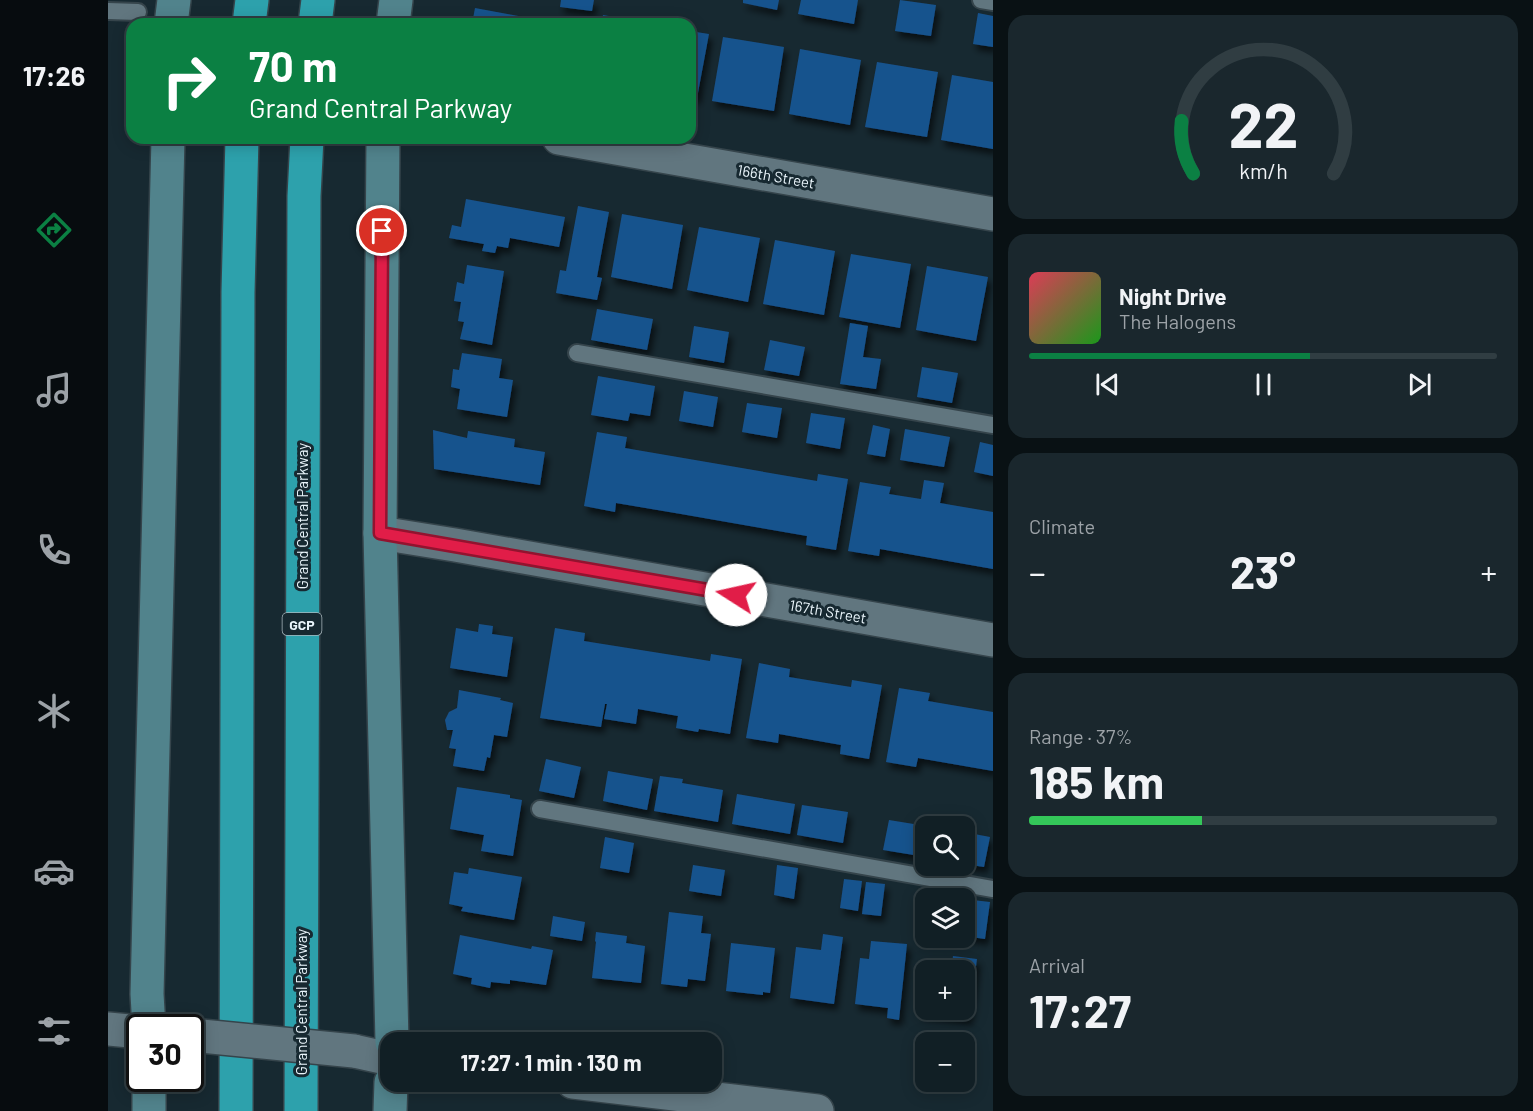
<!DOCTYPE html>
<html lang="en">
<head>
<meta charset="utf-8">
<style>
	:root { --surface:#111f25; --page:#1a272d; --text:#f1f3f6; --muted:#9ca2a7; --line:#303d42; --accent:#0b8043 }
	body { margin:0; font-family:Barlow,sans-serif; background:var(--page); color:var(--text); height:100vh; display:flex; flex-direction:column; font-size:22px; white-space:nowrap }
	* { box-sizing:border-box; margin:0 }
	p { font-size:20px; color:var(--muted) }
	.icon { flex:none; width:33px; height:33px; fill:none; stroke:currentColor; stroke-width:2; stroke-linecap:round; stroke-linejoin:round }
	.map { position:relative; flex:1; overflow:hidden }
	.panel { display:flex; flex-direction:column; gap:15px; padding:15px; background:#091114; width:540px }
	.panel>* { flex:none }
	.banner { position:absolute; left:18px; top:18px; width:570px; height:126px; border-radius:18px; box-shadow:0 3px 15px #0003,0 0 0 2px var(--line); background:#0b8043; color:#fff; overflow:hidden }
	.controls { position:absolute; left:807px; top:816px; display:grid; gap:12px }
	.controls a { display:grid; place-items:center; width:60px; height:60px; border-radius:12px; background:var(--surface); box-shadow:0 3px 15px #0003,0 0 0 2px var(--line); font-size:30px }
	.speed { position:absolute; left:18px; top:1014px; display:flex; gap:12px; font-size:30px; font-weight:700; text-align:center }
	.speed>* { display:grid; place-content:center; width:78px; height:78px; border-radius:50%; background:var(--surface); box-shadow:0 3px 15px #0003,0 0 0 2px var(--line); line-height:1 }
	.speed .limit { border:3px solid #111; border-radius:9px; background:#fff; color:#111 }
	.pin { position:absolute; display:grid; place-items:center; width:51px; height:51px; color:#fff; margin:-26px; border:3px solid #fff; border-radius:50%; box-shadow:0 2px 6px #0007 }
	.me { position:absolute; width:66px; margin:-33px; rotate:280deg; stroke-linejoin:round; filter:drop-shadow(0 0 4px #0008) }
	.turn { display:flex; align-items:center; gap:21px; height:126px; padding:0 24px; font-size:27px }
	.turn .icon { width:78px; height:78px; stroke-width:2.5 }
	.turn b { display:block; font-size:42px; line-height:51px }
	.big { font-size:45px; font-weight:700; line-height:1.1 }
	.panel .tile { flex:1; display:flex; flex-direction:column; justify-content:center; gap:9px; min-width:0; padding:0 21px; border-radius:18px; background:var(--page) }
	.panel .dial { align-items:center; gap:0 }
	.dial svg { height:156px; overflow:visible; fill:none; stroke:var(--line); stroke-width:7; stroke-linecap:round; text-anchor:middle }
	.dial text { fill:var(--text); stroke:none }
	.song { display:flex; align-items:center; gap:18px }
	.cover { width:72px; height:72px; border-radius:9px; background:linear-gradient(135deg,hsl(350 70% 55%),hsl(120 70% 35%)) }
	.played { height:6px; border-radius:3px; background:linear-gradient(90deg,var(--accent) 60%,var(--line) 60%) }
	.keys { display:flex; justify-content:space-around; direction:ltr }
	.heat { display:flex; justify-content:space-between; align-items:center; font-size:33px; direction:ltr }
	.charge { height:9px; border-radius:4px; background:linear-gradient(90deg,#34c759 37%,var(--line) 0) }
	.trip { position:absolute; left:272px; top:1032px; width:342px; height:60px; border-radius:18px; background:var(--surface); box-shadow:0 3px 15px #0003,0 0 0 2px var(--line); font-weight:700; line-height:60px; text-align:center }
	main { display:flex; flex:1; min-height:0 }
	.tab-bar { display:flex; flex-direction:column; width:108px; justify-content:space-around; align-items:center; background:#070c0f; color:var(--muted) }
	.tab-bar .icon { width:42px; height:42px }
	.tab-bar .current { color:var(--accent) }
	.tab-bar b { font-size:27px; color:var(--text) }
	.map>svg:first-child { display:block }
</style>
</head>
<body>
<main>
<nav class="tab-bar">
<b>17:26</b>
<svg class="icon current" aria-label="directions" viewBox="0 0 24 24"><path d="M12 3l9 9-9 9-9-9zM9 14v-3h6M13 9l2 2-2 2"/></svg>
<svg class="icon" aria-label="music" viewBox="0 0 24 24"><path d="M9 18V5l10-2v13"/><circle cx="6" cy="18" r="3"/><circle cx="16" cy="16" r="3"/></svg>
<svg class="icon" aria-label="phone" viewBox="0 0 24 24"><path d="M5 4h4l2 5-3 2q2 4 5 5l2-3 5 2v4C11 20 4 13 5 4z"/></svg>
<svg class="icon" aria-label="climate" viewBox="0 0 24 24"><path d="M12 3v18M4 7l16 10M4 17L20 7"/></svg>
<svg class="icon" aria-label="car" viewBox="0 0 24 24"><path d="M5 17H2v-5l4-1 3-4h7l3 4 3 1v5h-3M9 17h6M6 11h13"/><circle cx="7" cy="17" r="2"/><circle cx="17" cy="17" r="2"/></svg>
<svg class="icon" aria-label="filters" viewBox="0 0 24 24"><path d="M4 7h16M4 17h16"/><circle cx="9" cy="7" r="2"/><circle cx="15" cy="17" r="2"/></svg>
</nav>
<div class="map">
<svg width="885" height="1111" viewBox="0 0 885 1111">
	<defs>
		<filter id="shadow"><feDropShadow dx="3.5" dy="6" stdDeviation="3" flood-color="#0009"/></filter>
	</defs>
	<rect width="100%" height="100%" fill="#172931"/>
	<path fill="#19528d" filter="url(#shadow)" d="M453,0H486L484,11L452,7Z
		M635,0H671L669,10L635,3Z
		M693,0H750L746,24L690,14Z
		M792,0L828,5L823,36L787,31Z
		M367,8L443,22V24H364Z
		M870,13L885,16V47L865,44Z
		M495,15L524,20V24H493Z
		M582,31L601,34L589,98L582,97Z
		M615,37L676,47L666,111L604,101Z
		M692,49L753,60L742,125L681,114Z
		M769,62L830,72L819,137L757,127Z
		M844,75L885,82V149L833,140Z
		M358,199L457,217L451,247L402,238L400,248L389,246L387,253L374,251L376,244L341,238L344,225L353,227Z
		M470,206L501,212L489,277L494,278L489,300L448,293L452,270L458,271Z
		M514,214L575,225L564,289L503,277Z
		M591,227L652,238L640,302L579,290Z
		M667,240L727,251L716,315L655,304Z
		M743,254L803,264L792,328L731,317Z
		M359,265L396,271L384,345L352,339L356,322L350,321L353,302L346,301L349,282L356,284Z
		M819,266L880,277L868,341L808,330Z
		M489,309L545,319L539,350L483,340Z
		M742,323L760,326L755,357L773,359L768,389L732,384Z
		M586,326L621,332L616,363L581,357Z
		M662,340L697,347L691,376L656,370Z
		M354,353L394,359L391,378L405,380L399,417L349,409L352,389L343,387L345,369L351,370Z
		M814,367L850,373L844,403L809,397Z
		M490,376L547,386L542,416L522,413L520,421L483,415Z
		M576,391L610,397L605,427L571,421Z
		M639,403L674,408L669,438L634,432Z
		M703,413L737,418L732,449L698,443Z
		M765,425L782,429L777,457L759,454Z
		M797,429L842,437L836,467L792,460Z
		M325,430L359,438L360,431L407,439L406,447L437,452L432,485L326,469Z
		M489,432L519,437L517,448L709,481L710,474L740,479L728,550L698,545L699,536L573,514L508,503L507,512L476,506Z
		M872,442L885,445V476L866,472Z
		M816,480L836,483L832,503L885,512V569L772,549L771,556L740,551L752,482L783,487L781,494L813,499Z
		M371,624L385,626L384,634L405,637L399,677L342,668L348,628L370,632Z
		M447,628L477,633L476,641L602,661L603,654L634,659L622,734L591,729L590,732L568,728L570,716L530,709L528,724L496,719L499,704H497L493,727L432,718Z
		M651,663L682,669L681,677L743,687L744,680L774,685L761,759L732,754L733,745L671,734L670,743L638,738Z
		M791,688L822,693L820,701L885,712V771L810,758L808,767L778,762Z
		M351,690L393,698L392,700L405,703L399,737L386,735L382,758L379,757L376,771L345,766L348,749L341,748L345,730H339L337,720L341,712L349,708Z
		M438,759L473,767L466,798L431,791Z
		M500,771L545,779L539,810L495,801Z
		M552,776L575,779L574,783L615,790L610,822L546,811Z
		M349,787L402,795V798L414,800L405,856L373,851L376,835L342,829Z
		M629,794L687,804L682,834L624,824Z
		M694,805L740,812L735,843L689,835Z
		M781,820L818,826V857L775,850Z
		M856,832L882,837L876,867L856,864Z
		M497,837L526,843L521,873L492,868Z
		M585,865L617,870L613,896L581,891Z
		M669,865L690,868L686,899L666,895Z
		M361,868L414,877L406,920L353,911L355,907L341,904L346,872L360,874Z
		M736,879L754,881L750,911L732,908Z
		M758,882L777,884L773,916L754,914Z
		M856,899L882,902L877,939L856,936Z
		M561,912L595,916L593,933L603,934L597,981L580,979L579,987L553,984Z
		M445,916L477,922L474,941L442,936Z
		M488,932L519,936L518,943L537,946L533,983L484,978L488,942L487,941Z
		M715,934L735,937L726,1004L682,998L688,947L713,950Z
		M352,935L423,949L424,946L445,950L438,985L402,980V984L383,982L382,988L363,984L364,978L345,974Z
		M763,941L799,944L791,1020L779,1018L780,1008L747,1004L752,958L761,959Z
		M623,943L667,948L662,993L655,992V995L618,991Z
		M845,956L869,959L861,1019L812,1013L816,977L818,1010H856V970H843Z"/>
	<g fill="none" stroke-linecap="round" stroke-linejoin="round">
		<defs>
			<path id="service" d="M873,0L885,2
				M0,11L30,12
				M469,353L885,425
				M432,809L885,889"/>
			<path id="minor" d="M451,138L885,214
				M272,533L347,545L885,640
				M0,1029L32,1032
				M246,1051L282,1059
				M465,1082L709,1111"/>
			<path id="secondary" d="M63,24L66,0
				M285,24L288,0
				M275,138L272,533L284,1042
				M41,1028L39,994L60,138
				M41,1111V1078
				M282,1111L283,1082"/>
			<path id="motorway" d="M141,24L144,0
				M207,24L210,0
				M128,1111L130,292L134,138
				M193,1111L196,196L199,138"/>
		</defs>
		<use href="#service" stroke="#35444b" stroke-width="20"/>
		<use href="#minor" stroke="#35444b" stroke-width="36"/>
		<use href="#secondary" stroke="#35444b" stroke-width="36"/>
		<use href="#motorway" stroke="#35444b" stroke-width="36"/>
		<use href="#service" stroke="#61767f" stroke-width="16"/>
		<use href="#minor" stroke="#61767f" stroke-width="33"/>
		<use href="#secondary" stroke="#51838c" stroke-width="33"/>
		<use href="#motorway" stroke="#2da1ac" stroke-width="33"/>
		<defs>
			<path id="minor-bridge" d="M83,1035L246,1051"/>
		</defs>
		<use href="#minor-bridge" stroke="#35444b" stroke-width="36" stroke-linecap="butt"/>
		<use href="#minor-bridge" stroke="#61767f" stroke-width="33"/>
	</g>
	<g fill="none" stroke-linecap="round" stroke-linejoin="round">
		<defs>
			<path id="route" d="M274,231L272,533L628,595"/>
		</defs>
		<use href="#route" stroke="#92132f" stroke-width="15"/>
		<use href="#route" stroke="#e11d48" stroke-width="10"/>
	</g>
	<g text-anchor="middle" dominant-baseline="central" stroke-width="6" stroke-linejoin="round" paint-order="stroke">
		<rect fill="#172931" stroke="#abb8be" stroke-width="1.5" x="174.5" y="613" width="39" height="22" rx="4.5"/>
		<g font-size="14" font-weight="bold" fill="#eaf5fb">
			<text x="194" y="624">GCP</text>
		</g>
		<g font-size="15" fill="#eaf5fb" stroke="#172931">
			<text transform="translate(668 176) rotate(10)">166th Street</text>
			<text transform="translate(194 516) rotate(-90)">Grand Central Parkway</text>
			<text transform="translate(720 611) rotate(10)">167th Street</text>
			<text transform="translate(193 1002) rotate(-90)">Grand Central Parkway</text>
		</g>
	</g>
</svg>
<div class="controls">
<a><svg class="icon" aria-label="search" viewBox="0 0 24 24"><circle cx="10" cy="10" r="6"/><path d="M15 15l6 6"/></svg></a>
<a><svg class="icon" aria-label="layers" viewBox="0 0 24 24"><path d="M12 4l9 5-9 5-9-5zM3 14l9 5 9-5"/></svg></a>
<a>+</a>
<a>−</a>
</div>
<div class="speed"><div class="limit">30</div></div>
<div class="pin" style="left:274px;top:231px;background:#d93025"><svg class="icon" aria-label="arrive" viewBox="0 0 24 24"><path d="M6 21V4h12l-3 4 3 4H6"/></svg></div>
<svg class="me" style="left:628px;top:595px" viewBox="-20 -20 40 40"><circle r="19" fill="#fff"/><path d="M0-13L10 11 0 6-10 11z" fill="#e11d48"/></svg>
<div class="trip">17:27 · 1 min · 130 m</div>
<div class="banner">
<div class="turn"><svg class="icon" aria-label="right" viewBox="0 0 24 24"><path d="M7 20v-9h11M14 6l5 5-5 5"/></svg><div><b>70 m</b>Grand Central Parkway</div></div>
</div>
</div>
<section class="panel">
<div class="tile dial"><svg viewBox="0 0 100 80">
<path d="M14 69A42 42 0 1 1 86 69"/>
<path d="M14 69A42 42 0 0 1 8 42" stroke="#0b8043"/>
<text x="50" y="56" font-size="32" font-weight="700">22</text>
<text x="50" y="72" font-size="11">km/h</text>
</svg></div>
<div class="tile">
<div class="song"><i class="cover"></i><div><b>Night Drive</b><p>The Halogens</p></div></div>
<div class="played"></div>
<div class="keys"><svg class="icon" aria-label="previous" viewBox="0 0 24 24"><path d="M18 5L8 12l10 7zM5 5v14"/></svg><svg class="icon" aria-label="pause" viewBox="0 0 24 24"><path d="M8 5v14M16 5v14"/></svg><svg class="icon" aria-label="next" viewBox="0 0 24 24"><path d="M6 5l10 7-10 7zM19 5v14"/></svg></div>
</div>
<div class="tile"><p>Climate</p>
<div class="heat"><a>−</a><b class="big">23°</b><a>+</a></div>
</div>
<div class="tile"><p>Range · 37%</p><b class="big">185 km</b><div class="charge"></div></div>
<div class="tile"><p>Arrival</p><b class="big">17:27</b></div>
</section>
</main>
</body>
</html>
